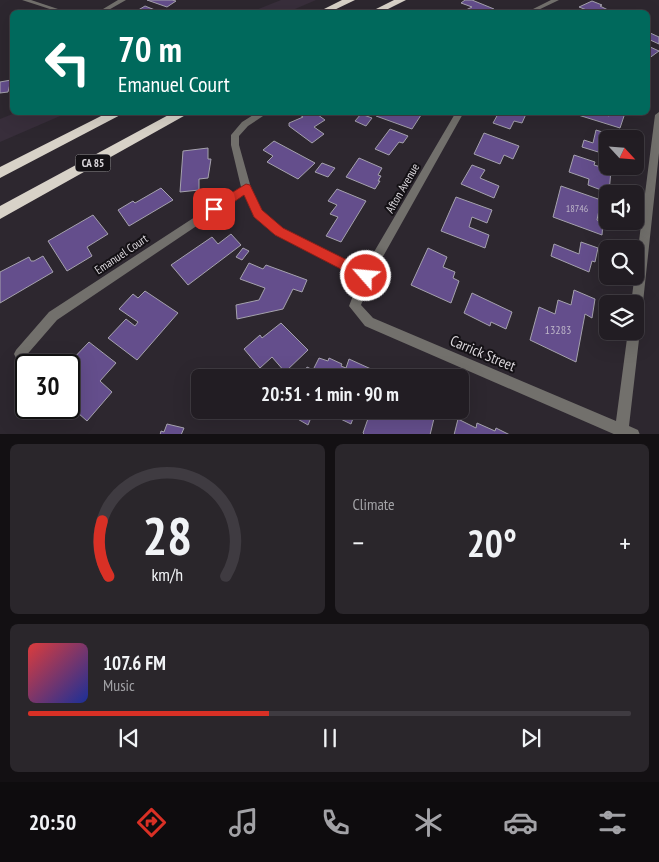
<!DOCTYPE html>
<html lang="en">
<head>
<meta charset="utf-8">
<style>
	:root { --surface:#221d23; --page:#2a262b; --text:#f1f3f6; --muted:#a2a2a6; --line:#3f3b41; --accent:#d93025 }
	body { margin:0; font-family:"PT Sans Narrow",sans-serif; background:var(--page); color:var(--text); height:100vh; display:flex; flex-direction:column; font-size:19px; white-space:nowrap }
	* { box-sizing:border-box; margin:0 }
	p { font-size:16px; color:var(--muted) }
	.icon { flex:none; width:28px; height:28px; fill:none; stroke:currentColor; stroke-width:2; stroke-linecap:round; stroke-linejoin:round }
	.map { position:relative; height:434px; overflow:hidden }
	.side { display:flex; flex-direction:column; gap:10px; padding:10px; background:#131013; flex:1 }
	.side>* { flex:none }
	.top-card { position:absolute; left:10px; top:10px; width:640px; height:105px; border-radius:8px; box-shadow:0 5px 20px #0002,0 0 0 1px var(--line); background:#00695c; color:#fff; overflow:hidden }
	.needle { width:32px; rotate:116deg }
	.controls { position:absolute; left:599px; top:130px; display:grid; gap:10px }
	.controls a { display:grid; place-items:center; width:45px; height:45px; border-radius:8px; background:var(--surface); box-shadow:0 5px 20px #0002,0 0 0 1px var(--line); font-size:25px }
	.speed { position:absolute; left:15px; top:354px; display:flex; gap:10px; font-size:25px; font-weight:700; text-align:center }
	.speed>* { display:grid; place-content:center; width:65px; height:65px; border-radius:50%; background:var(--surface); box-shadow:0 5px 20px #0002,0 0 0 1px var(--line); line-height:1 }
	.speed .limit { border:2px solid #111; border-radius:8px; background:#fff; color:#111 }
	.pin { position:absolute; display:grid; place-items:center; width:42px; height:42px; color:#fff; margin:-21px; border-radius:10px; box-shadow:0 2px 8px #0006 }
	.me { position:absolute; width:55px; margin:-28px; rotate:297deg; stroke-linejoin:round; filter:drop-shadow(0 0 4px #0008) }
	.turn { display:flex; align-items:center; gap:18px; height:105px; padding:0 25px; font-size:22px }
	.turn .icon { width:65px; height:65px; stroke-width:2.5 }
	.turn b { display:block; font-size:35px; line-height:42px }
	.big { font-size:38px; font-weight:800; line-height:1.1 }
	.side .tile { flex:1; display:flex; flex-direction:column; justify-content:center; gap:8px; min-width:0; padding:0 18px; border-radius:8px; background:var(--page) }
	.side .dial { align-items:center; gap:0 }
	.dial svg { height:130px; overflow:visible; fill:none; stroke:var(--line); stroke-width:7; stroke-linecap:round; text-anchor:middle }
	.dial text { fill:var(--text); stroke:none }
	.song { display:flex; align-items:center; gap:15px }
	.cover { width:60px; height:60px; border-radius:8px; background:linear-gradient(135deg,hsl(0 70% 55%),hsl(230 70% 35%)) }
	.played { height:5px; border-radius:2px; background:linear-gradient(90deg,var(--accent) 40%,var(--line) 40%) }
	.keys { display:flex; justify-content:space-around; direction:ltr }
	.heat { display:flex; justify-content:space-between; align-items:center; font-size:28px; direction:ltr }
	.side .tiles { flex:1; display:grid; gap:10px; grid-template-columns:1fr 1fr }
	.tile:last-child { grid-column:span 2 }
	.trip { position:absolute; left:191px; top:369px; width:278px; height:50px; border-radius:8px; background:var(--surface); box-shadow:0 5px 20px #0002,0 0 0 1px var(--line); font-weight:800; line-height:50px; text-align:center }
	.dock { display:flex; height:80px; justify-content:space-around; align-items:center; background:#0e0c0e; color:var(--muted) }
	.dock .icon { width:35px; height:35px }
	.dock .active { color:var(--accent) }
	.dock b { font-size:22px; color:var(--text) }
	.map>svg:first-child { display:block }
</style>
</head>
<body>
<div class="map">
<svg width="659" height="435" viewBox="0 0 659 435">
	<rect width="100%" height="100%" fill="#2d272f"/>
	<path fill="#382e3b" d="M281,0H316L288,12H251Z
		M15,113V112L67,113L0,142V119Z"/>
	<path fill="#644e8c" stroke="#a5a2ad" d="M147,0H172L176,1L167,7Z
		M465,0H472L494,9L491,12H462L472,7L461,3Z
		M592,1L602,5L600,6L608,10L604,12H606H592L579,7Z
		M145,6L155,10L151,12H135Z
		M648,32L659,37V44L648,39Z
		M648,46L659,51L648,59Z
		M11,80L8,92L0,93V82Z
		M303,112H314L325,120L314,127L324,134L312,143L289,126V123L303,117L300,115Z
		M379,112H423L412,129L376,116Z
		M522,112L526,114L522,123L514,121L510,129L493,123L498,114L496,112Z
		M576,112H597L609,116L610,112L625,113L620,128L575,114Z
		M361,114L372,118L366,126L355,121Z
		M390,129L408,136L403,143L399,142L389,155L375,149Z
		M596,130L618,137V139H608V155L582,147L584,140L593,143Z
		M484,133L519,146L513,159L504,155L500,164L474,154Z
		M274,141L315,163L298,179L267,162L273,156L263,150Z
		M208,148V159H211L208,178L199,179V190L180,192L183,151Z
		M574,155L595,162L594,165L611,170L609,193L588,185L589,179L569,172Z
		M359,158L382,168L378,175L381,176L378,181H380L375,189L346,177Z
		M322,163L335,168L328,177L315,172Z
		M472,165L485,170L480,178L499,186L494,198L461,184Z
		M561,186L601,200L597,220L603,223L602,235L553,217Z
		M161,188L173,200L129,226L118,210L133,201L135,203Z
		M337,189L366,201L341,242L326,236L338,217L330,214L337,205L328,201Z
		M456,197L492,210L487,223L472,217L469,227L489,235L485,248L441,231Z
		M93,215L108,234L87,247L92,256L67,271L48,241Z
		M231,234L241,245L188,285L171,265L212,237L218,244Z
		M581,242L598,248L595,262L592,261L589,272L551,256L554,244L579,254Z
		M243,248L249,251L242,260L236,257Z
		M428,248L447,257L443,267L455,272L453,278L459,281L451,303L411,285Z
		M43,256L53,272L0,303V272L29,257L31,261H34Z
		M249,263L263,269L266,265L307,280L302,292L293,289L283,309L237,319L236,305L259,300L265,288L240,279Z
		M574,290L595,299L592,318L585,314L576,362L530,340L539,307L555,314L558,300L571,305Z
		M145,291L178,313L137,360L108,338L126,319L135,326L138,322L119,309L133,294L138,298Z
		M472,293L512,312L506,329L491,322L490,326L464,313Z
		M281,323L308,350L285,372L272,357L260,368L244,349L260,335L262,338Z
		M89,342L116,363L100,381L112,392L87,421L69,405V374L75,368L69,363Z
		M319,358L328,361L329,358L342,364L341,366L346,368L349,359L371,369L368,378H299L302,377L307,367L313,370Z
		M282,410H314L308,425Z
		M322,410H356L351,424Z
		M371,410H436L430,435H365L363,433Z
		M458,419L476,428L477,423L495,431L496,428L510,435H454Z
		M167,424L184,428L181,435H160L161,431L164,432Z"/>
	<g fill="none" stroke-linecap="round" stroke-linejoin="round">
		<path fill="#72706c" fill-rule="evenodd" d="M22,0H31L67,12H59Z
			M118,0H126L105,12H98Z
			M551,0H559L534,12H527Z
			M258,112H269L248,126L239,136V145L251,188L262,211L283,229L364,269L456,112H464L371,278L361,305L373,318L616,421L628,331H635V304H631L655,115L659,112V153L641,321L639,325L637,326L640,331L629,426L638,430L640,435H616L365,326L349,306L360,278L275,235L254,217L244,194L57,320L24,358L20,360L16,358L14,354L16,350L49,312L241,187L231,145V135L242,122Z"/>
		<path fill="#d8d2c8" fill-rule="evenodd" d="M342,0H355L330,12H318Z
			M394,0H406L382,12H370Z
			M109,112H126L0,178V167Z
			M174,112H191L0,219V206Z"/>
	</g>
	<path fill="#d93025" stroke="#8d1f18" d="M246,184L250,185L262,210L283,228L371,272L373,276L371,280L366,282L362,280L275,235L254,217L244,195L218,213H210L208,209L210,206Z"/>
	<g text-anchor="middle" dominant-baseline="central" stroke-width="4" stroke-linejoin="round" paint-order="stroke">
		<g font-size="10" fill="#bdb5c8">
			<text x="577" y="208">18746</text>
		</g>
		<rect fill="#141115" stroke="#9f9ca0" stroke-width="1" x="75.5" y="154.5" width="35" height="17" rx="4"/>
		<g font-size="11" font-weight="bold" fill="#dbd7dc">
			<text x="93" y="163">CA 85</text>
		</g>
		<g font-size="12" fill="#dbd7dc" stroke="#141115">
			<text transform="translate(402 188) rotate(-60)">Afton Avenue</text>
			<text transform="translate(121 254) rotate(-34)">Emanuel Court</text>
		</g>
		<g font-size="12" fill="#bdb5c8">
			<text x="558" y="329">13283</text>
		</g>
		<g font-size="15" fill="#dbd7dc" stroke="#141115">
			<text transform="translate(483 353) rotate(23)">Carrick Street</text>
		</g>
	</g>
</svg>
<div class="controls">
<a><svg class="needle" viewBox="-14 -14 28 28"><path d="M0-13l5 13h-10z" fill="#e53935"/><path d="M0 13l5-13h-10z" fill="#a2a2a6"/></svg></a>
<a><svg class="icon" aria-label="sound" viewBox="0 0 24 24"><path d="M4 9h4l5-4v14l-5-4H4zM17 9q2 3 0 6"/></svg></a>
<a><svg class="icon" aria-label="search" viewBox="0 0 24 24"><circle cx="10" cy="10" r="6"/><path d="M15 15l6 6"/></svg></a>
<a><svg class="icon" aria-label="layers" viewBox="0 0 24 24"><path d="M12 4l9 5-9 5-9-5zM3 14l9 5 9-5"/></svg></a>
</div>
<div class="speed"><div class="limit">30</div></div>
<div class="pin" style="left:214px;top:209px;background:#d93025"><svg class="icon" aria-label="arrive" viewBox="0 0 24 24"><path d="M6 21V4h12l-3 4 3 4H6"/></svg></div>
<svg class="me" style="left:366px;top:276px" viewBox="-20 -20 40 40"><circle r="17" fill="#d93025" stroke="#fff" stroke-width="3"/><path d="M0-11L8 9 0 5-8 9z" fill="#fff"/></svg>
<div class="trip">20:51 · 1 min · 90 m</div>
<div class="top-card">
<div class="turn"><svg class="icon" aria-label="left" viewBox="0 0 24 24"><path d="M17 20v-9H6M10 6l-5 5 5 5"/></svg><div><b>70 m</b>Emanuel Court</div></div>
</div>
</div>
<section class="side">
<div class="tiles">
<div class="tile dial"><svg viewBox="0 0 100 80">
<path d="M14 69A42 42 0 1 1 86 69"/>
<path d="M14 69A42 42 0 0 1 10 35" stroke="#d93025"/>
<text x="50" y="56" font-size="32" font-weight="700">28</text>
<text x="50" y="72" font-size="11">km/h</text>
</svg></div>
<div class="tile"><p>Climate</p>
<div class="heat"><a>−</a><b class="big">20°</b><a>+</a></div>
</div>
<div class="tile">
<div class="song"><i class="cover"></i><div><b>107.6 FM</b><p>Music</p></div></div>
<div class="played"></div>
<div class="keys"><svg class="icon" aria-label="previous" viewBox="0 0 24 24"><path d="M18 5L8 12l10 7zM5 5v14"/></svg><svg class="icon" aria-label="pause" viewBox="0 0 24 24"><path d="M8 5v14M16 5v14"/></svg><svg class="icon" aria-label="next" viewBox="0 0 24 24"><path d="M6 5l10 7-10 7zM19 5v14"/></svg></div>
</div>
</div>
</section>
<nav class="dock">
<b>20:50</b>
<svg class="icon active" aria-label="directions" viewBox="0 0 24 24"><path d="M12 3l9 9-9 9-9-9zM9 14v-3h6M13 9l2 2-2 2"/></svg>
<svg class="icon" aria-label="music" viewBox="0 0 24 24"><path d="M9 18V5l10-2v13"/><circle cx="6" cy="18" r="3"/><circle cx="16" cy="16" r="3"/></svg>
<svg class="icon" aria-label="phone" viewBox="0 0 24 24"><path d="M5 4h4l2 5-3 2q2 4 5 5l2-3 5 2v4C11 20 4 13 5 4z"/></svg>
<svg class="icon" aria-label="climate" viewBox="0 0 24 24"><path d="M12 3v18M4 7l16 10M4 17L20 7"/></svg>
<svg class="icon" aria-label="car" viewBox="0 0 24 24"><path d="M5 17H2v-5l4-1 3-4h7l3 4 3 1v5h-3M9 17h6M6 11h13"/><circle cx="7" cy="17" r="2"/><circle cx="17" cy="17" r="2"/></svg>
<svg class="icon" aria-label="filters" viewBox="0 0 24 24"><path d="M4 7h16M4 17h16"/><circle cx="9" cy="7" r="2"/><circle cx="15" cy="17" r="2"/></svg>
</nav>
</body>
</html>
